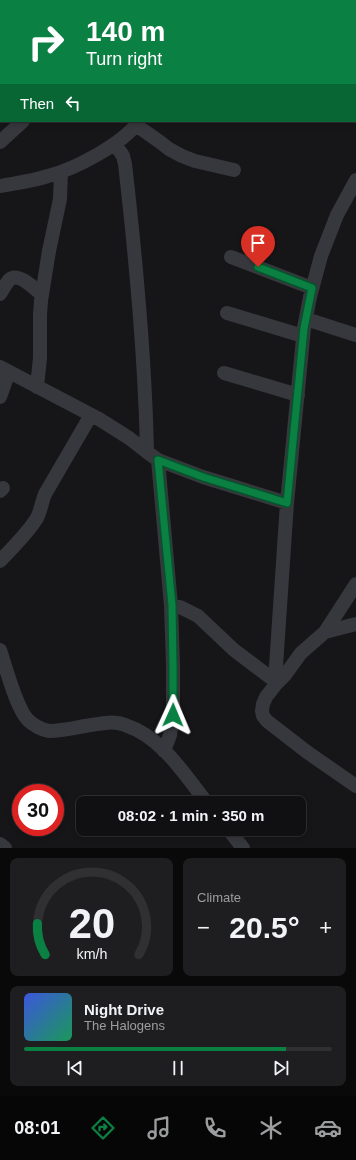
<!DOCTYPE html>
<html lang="en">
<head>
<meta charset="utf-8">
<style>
	:root { --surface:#101012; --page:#1e1e20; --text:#f1f3f6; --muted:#9c9d9f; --line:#303032; --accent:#0b8043 }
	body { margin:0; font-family:Arial,sans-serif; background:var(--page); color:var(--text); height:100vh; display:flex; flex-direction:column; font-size:15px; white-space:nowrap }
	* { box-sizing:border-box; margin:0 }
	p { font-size:13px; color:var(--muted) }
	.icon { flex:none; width:22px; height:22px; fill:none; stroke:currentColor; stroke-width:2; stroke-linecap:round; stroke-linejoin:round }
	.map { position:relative; height:848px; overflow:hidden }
	.panel { display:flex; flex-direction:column; gap:10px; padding:10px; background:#09090a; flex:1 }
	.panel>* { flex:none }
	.top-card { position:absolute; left:0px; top:0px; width:356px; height:122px; box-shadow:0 2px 6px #0003,0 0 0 1px var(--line); background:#0b8043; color:#fff; overflow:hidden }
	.speed { position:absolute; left:12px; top:784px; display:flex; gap:8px; font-size:20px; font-weight:700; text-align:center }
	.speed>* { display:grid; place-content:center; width:52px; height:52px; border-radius:50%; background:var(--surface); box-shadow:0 2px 6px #0003,0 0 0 1px var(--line); line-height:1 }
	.speed .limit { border:6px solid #d22; background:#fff; color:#111 }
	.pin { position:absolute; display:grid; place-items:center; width:34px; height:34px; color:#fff; margin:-41px -17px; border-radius:50% 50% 50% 0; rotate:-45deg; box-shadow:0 0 4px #0007 }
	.pin .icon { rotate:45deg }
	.me { position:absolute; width:44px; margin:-22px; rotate:1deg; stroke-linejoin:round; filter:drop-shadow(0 0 3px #0008) }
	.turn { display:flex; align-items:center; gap:14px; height:84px; padding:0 20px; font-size:18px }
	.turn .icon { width:52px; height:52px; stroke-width:2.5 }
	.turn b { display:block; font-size:28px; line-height:34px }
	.then { display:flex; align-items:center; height:38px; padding:0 20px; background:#0003; gap:8px; font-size:15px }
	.big { font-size:30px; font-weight:600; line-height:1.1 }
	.panel .widget { flex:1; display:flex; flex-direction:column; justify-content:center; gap:6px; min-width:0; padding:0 14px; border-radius:8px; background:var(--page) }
	.panel .dial { align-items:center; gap:0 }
	.dial svg { height:104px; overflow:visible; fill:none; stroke:var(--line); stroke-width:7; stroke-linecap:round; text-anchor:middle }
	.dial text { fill:var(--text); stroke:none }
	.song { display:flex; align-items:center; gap:12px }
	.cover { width:48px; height:48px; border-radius:6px; background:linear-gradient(135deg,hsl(230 70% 55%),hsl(150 70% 35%)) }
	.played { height:4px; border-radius:2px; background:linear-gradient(90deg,var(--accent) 85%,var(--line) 85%) }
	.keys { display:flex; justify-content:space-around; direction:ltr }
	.heat { display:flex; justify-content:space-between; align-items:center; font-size:22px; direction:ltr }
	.panel .tiles { flex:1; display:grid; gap:10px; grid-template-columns:1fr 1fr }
	.widget:last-child { grid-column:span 2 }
	.trip { position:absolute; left:76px; top:796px; width:230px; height:40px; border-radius:8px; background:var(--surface); box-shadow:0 2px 6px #0003,0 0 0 1px var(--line); font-weight:600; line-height:40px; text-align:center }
	.tabs { display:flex; height:64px; justify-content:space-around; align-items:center; background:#060607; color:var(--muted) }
	.tabs .icon { width:28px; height:28px }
	.tabs .current { color:var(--accent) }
	.tabs b { font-size:18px; color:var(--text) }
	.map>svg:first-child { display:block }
</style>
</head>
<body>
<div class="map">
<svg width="356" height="848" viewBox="0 0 356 848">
	<rect width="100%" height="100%" fill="#161618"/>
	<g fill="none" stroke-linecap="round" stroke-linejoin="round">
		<path stroke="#37383d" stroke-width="14" d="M319,0L321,1
			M163,1L164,0
			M242,1L244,0
			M355,54L356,57
			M136,125L160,142L169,149L182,156L195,161L234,170
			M0,142L23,121
			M115,144L123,156L125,164C136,260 145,356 147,452L158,460L171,605L173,665V715L170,735L164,751
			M0,186C16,183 33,181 48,176C75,169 123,144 139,121
			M231,257L312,288
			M0,294C3,289 6,284 9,280C18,271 35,289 42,295
			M227,313L303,336
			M306,319L356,335
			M0,367L99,419L129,438L147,452
			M224,373L298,395
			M37,387L40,358V315L41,301L49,251L60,199L61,172
			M0,397L9,372
			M158,460L203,477L287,503
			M0,491L3,488
			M0,561C13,547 27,534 37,518C41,510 42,501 45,494L91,415
			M356,584L325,632L301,653L285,675L276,684L266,697L263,704L262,711L263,716L267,721L307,752L356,786
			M171,605L180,607L198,616L234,650L275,681
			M325,632L356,624
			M0,650C6,667 16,708 28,720C33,725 42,730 49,731C61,731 74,728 85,726C98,724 113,720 125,725C162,737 184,774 207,803
			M276,684L275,681L287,503L304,328L310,297L321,256L337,215L356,180
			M228,829L243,848
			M0,844L5,848"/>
	</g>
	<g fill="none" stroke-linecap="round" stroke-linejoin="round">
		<defs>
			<path id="route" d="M173,715V666L172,605L158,460L203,477L287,503L304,328L312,288L258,267"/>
		</defs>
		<use href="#route" stroke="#07532c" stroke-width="10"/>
		<use href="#route" stroke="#0b8043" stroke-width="7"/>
	</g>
</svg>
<div class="speed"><div class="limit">30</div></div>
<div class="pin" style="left:258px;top:267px;background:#d93025"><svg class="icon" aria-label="arrive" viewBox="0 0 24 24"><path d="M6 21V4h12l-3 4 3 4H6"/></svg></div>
<svg class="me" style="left:173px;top:715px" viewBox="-20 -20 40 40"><path d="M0-17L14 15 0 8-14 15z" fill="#0b8043" stroke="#fff" stroke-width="4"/></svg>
<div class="trip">08:02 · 1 min · 350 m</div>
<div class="top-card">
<div class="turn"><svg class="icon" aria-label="right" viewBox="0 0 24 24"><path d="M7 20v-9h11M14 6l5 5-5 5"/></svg><div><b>140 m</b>Turn right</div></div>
<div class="then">Then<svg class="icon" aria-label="left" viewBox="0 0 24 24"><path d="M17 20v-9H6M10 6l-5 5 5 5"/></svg></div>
</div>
</div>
<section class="panel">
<div class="tiles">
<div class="widget dial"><svg viewBox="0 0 100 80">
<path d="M14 69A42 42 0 1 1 86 69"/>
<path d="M14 69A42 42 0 0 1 8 45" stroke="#0b8043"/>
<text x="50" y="56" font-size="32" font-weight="700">20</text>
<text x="50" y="72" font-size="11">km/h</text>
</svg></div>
<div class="widget"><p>Climate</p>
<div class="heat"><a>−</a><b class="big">20.5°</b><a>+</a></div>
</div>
<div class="widget">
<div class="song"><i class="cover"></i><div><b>Night Drive</b><p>The Halogens</p></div></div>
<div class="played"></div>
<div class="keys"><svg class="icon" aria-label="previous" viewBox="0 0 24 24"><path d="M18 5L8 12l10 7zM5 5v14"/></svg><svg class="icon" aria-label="pause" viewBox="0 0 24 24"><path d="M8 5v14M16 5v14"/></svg><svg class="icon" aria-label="next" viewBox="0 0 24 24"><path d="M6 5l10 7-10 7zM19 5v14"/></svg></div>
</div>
</div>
</section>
<nav class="tabs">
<b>08:01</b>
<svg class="icon current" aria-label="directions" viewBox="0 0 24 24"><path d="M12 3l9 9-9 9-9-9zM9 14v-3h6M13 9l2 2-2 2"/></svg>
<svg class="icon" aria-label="music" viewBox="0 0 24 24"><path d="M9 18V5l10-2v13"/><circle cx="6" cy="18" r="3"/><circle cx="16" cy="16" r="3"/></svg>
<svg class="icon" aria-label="phone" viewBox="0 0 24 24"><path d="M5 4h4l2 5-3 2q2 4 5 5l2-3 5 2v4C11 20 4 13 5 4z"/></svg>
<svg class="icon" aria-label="climate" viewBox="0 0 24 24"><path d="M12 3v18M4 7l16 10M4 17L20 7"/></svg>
<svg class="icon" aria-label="car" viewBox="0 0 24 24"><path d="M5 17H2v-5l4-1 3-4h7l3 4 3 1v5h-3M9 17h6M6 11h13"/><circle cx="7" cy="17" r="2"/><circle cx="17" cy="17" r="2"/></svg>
</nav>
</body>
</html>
